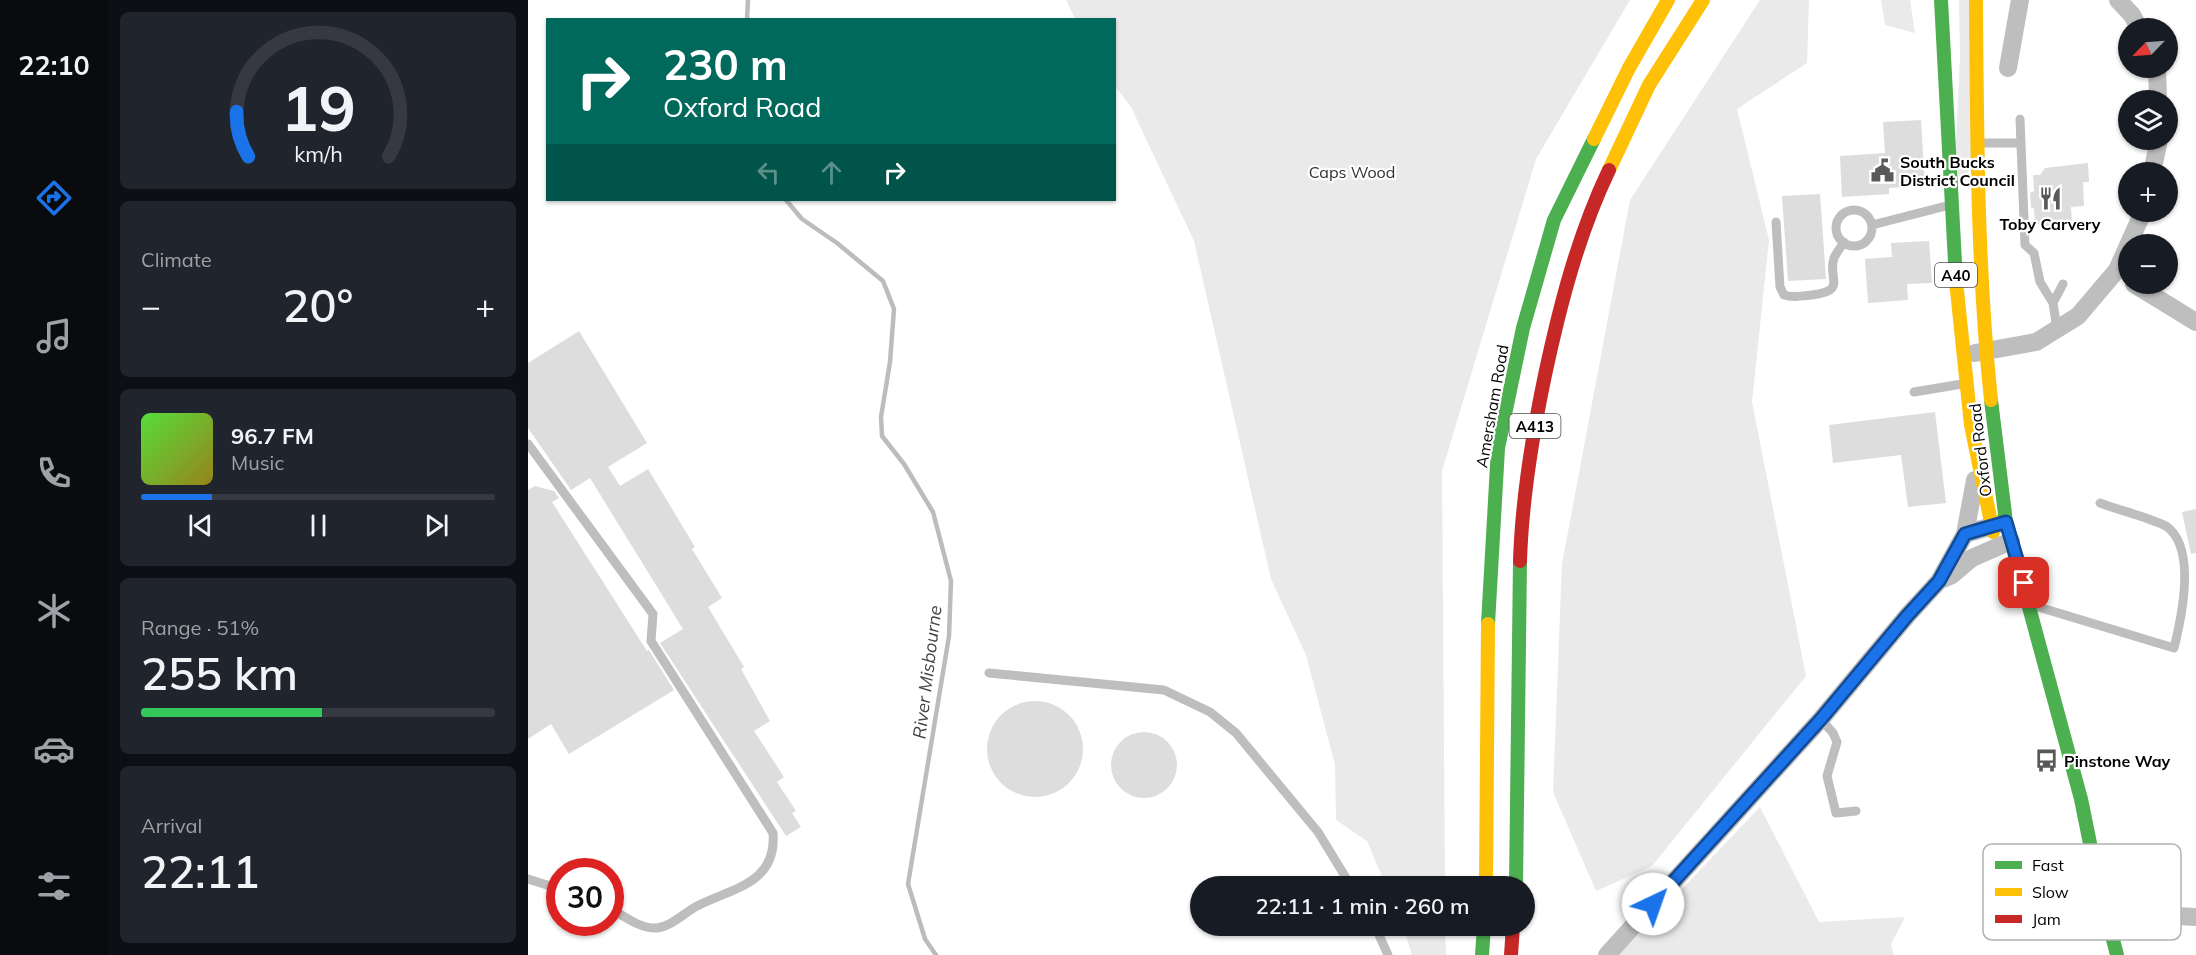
<!DOCTYPE html>
<html lang="en">
<head>
<meta charset="utf-8">
<style>
	:root { --surface:#171b24; --page:#20242c; --text:#f1f3f6; --muted:#9ea1a6; --line:#363941; --accent:#1a73e8 }
	body { margin:0; font-family:Mulish,sans-serif; background:var(--page); color:var(--text); height:100vh; display:flex; flex-direction:column; font-size:22px; white-space:nowrap }
	* { box-sizing:border-box; margin:0 }
	p { font-size:20px; color:var(--muted) }
	.icon { flex:none; width:33px; height:33px; fill:none; stroke:currentColor; stroke-width:2; stroke-linecap:round; stroke-linejoin:round }
	.map { position:relative; flex:1; overflow:hidden }
	.panel { display:flex; flex-direction:column; gap:12px; padding:12px; background:#0d0f14; width:420px }
	.panel>* { flex:none }
	.guide { position:absolute; left:18px; top:18px; width:570px; height:183px; border-radius:0px; box-shadow:0 2px 4px #0004; background:#00695c; color:#fff; overflow:hidden }
	.needle { width:39px; rotate:245deg }
	.tools { position:absolute; left:1590px; top:18px; display:grid; gap:12px }
	.tools a { display:grid; place-items:center; width:60px; height:60px; border-radius:50%; background:var(--surface); box-shadow:0 2px 4px #0004; font-size:30px }
	.speed { position:absolute; left:18px; top:858px; display:flex; gap:12px; font-size:30px; font-weight:700; text-align:center }
	.speed>* { display:grid; place-content:center; width:78px; height:78px; border-radius:50%; background:var(--surface); box-shadow:0 2px 4px #0004; line-height:1 }
	.speed .limit { border:9px solid #d22; background:#fff; color:#111 }
	.pin { position:absolute; display:grid; place-items:center; width:51px; height:51px; color:#fff; margin:-26px; border-radius:12px; box-shadow:0 3px 9px #0006 }
	.me { position:absolute; width:66px; margin:-33px; rotate:42deg; stroke-linejoin:round; filter:drop-shadow(0 0 4px #0008) }
	.turn { display:flex; align-items:center; gap:21px; height:126px; padding:0 18px; font-size:27px }
	.turn .icon { width:78px; height:78px; stroke-width:2.5 }
	.turn b { display:block; font-size:42px; line-height:51px }
	.lanes { display:flex; align-items:center; height:57px; padding:0 18px; background:#0003; justify-content:center; gap:30px; direction:ltr }
	.lanes .off { opacity:.35 }
	.big { font-size:45px; font-weight:600; line-height:1.1 }
	.panel .card { flex:1; display:flex; flex-direction:column; justify-content:center; gap:9px; min-width:0; padding:0 21px; border-radius:9px; background:var(--page) }
	.panel .dial { align-items:center; gap:0 }
	.dial svg { height:156px; overflow:visible; fill:none; stroke:var(--line); stroke-width:7; stroke-linecap:round; text-anchor:middle }
	.dial text { fill:var(--text); stroke:none }
	.song { display:flex; align-items:center; gap:18px }
	.cover { width:72px; height:72px; border-radius:9px; background:linear-gradient(135deg,hsl(110 70% 55%),hsl(50 70% 35%)) }
	.played { height:6px; border-radius:3px; background:linear-gradient(90deg,var(--accent) 20%,var(--line) 20%) }
	.keys { display:flex; justify-content:space-around; direction:ltr }
	.heat { display:flex; justify-content:space-between; align-items:center; font-size:33px; direction:ltr }
	.charge { height:9px; border-radius:4px; background:linear-gradient(90deg,#34c759 51%,var(--line) 0) }
	.trip { position:absolute; left:662px; top:876px; width:345px; height:60px; border-radius:30px; background:var(--surface); box-shadow:0 2px 4px #0004; font-weight:600; line-height:60px; text-align:center }
	main { display:flex; flex:1; min-height:0 }
	.tab-bar { display:flex; flex-direction:column; width:108px; justify-content:space-around; align-items:center; background:#090b0e; color:var(--muted) }
	.tab-bar .icon { width:42px; height:42px }
	.tab-bar .active { color:var(--accent) }
	.tab-bar b { font-size:27px; color:var(--text) }
	.map>svg:first-child { display:block }
</style>
</head>
<body>
<main>
<nav class="tab-bar">
<b>22:10</b>
<svg class="icon active" aria-label="directions" viewBox="0 0 24 24"><path d="M12 3l9 9-9 9-9-9zM9 14v-3h6M13 9l2 2-2 2"/></svg>
<svg class="icon" aria-label="music" viewBox="0 0 24 24"><path d="M9 18V5l10-2v13"/><circle cx="6" cy="18" r="3"/><circle cx="16" cy="16" r="3"/></svg>
<svg class="icon" aria-label="phone" viewBox="0 0 24 24"><path d="M5 4h4l2 5-3 2q2 4 5 5l2-3 5 2v4C11 20 4 13 5 4z"/></svg>
<svg class="icon" aria-label="climate" viewBox="0 0 24 24"><path d="M12 3v18M4 7l16 10M4 17L20 7"/></svg>
<svg class="icon" aria-label="car" viewBox="0 0 24 24"><path d="M5 17H2v-5l4-1 3-4h7l3 4 3 1v5h-3M9 17h6M6 11h13"/><circle cx="7" cy="17" r="2"/><circle cx="17" cy="17" r="2"/></svg>
<svg class="icon" aria-label="filters" viewBox="0 0 24 24"><path d="M4 7h16M4 17h16"/><circle cx="9" cy="7" r="2"/><circle cx="15" cy="17" r="2"/></svg>
</nav>
<section class="panel">
<div class="card dial"><svg viewBox="0 0 100 80">
<path d="M14 69A42 42 0 1 1 86 69"/>
<path d="M14 69A42 42 0 0 1 8 46" stroke="#1a73e8"/>
<text x="50" y="56" font-size="32" font-weight="700">19</text>
<text x="50" y="72" font-size="11">km/h</text>
</svg></div>
<div class="card"><p>Climate</p>
<div class="heat"><a>−</a><b class="big">20°</b><a>+</a></div>
</div>
<div class="card">
<div class="song"><i class="cover"></i><div><b>96.7 FM</b><p>Music</p></div></div>
<div class="played"></div>
<div class="keys"><svg class="icon" aria-label="previous" viewBox="0 0 24 24"><path d="M18 5L8 12l10 7zM5 5v14"/></svg><svg class="icon" aria-label="pause" viewBox="0 0 24 24"><path d="M8 5v14M16 5v14"/></svg><svg class="icon" aria-label="next" viewBox="0 0 24 24"><path d="M6 5l10 7-10 7zM19 5v14"/></svg></div>
</div>
<div class="card"><p>Range · 51%</p><b class="big">255 km</b><div class="charge"></div></div>
<div class="card"><p>Arrival</p><b class="big">22:11</b></div>
</section>
<div class="map">
<svg width="1668" height="955" viewBox="0 0 1668 955">
	<rect width="100%" height="100%" fill="#fff"/>
	<path fill="#eaeaea" d="M538,0H1102L1008,159L914,471L917,886H858L839,841L808,820L807,765L778,655L743,579L666,241L603,107L587,86L586,20L547,19Z
		M1232,0H1281L1279,63L1209,109L1241,240L1224,402L1278,676L1124,866L1068,891L1025,792L1034,564L1102,200Z
		M1353,0H1382L1387,33L1357,25Z
		M1431,0H1444V167L1432,182L1427,160L1432,57Z
		M1232,807L1291,922L1377,917L1363,944L1366,955H1091Z
		M875,926H917L918,955H884Z"/>
	<g fill="none" stroke-linecap="round" stroke-linejoin="round">
		<path stroke="#bcbcbc" stroke-width="4.5" d="M219,20L220,0
			M258,200L274,219L309,243L355,281L366,309L362,362L353,417L354,436L376,464L405,512L423,581L421,636L380,884L397,939L408,955"/>
	</g>
	<path fill="#ddd" d="M1393,120L1397,186L1361,188V194L1314,197L1312,156L1357,153L1355,122Z
		M1560,163L1561,182H1555L1556,206L1543,207L1544,222L1537,223L1532,231H1519L1513,224H1507L1506,209L1503,207L1502,193L1506,191L1505,175H1512L1517,168Z
		M1292,194L1298,279L1260,281L1254,196Z
		M1401,241L1404,283L1379,284L1380,300L1340,303L1337,259L1364,257L1363,243Z
		M51,331L119,443L80,467L92,486L120,469L167,547L164,549L194,598L180,607L216,667L213,669L242,721L226,731L256,777L249,782L268,811L264,813L273,827L258,836L132,643L155,629L62,478L43,490L0,428V363Z
		M1407,412L1418,503L1380,507L1373,455L1305,463L1301,425Z
		M7,486L26,491L31,498L24,502L119,651L121,650L146,690L41,754L23,724L0,739V490Z
		M1668,509V553L1663,554L1654,512Z
		M459 749a48 48 0 1 1 96 0a48 48 0 1 1-96 0Z
		M583 765a33 33 0 1 1 66 0a33 33 0 1 1-66 0Z"/>
	<g fill="none" stroke-linecap="round" stroke-linejoin="round">
		<path stroke="#bebebe" stroke-width="9" d="M1492,119L1497,245L1506,253L1512,282L1525,303
			M1452,143H1493
			M1308 228a18 18 0 1 1 36 0a18 18 0 1 1-36 0Z
			M1248,222L1252,287L1256,295C1265,298 1274,296 1284,295C1320,290 1299,279 1306,258C1308,253 1313,247 1316,242
			M1344,225L1422,205
			M1529,329L1525,303L1535,284
			M1386,392L1434,384
			M0,444L125,614L123,641L245,833C249,884 204,888 169,906C156,913 144,926 129,928C112,929 96,916 82,908
			M1504,605L1646,648C1655,612 1668,547 1638,526C1617,516 1593,511 1572,503
			M461,673L636,690L682,712L708,733L790,832L823,886
			M1293,719L1305,733L1309,742L1299,776L1308,813L1328,811
			M0,879L32,889
			M847,926L860,955"/>
		<path stroke="#bebebe" stroke-width="18" d="M1590,0L1604,15L1611,28
			M1480,68L1492,0
			M1629,68L1630,100
			M1624,172L1631,140
			M1606,284L1668,322
			M1447,353L1508,342L1550,316L1589,270L1615,212
			M1437,534L1447,480
			M1415,579L1424,575L1444,558L1483,541
			M1580,919L1606,914L1668,917
			M1079,955L1293,719L1379,616L1411,581L1437,534L1474,523"/>
		<path stroke="#4caf50" stroke-width="14" d="M1413,0L1428,281
			M1463,400L1478,522L1553,799L1569,878L1589,955
			M960,624L970,448L995,328L1026,220L1066,139
			M988,886L992,561
			M954,955L956,926"/>
		<path stroke="#ffc107" stroke-width="14" d="M1448,0C1449,133 1449,267 1463,400
			M1066,139L1101,68L1140,0
			M1081,170L1121,85L1175,0
			M1428,281L1443,425L1465,532
			M958,886L960,624"/>
		<path stroke="#c62828" stroke-width="14" d="M992,561C994,498 1004,437 1017,375C1032,305 1050,235 1081,170
			M983,955L985,926"/>
	</g>
	<g fill="none" stroke-linecap="round" stroke-linejoin="round">
		<defs>
			<path id="route" d="M1125,904L1293,719L1379,616L1411,581L1437,534L1478,522L1496,583"/>
		</defs>
		<use href="#route" stroke="#114b97" stroke-width="15"/>
		<use href="#route" stroke="#1a73e8" stroke-width="10"/>
	</g>
	<defs>
		<symbol id="civic-bare" viewBox="-9 -9 18 18"><path d="M-.6-6.5H3V-4.5H.6V-3L4-1V1h2V6H-6V1h2V-1L-.6-3ZM-1.2 2.5V6h2.4V2.5Z" fill="#595959" stroke="#fff" stroke-width="2.5" paint-order="stroke"/></symbol>
		<symbol id="restaurant-bare" viewBox="-9 -9 18 18"><path d="M-5-6h1v4h1v-4h1v4h1v-4h1v5L-1.5 .5V6h-2V.5L-5-1ZM5-6V6H3V1.5H1.5Q1.5-4 5-6Z" fill="#595959" stroke="#fff" stroke-width="2.5" paint-order="stroke"/></symbol>
		<symbol id="bus-bare" viewBox="-9 -9 18 18"><path d="M-5-6H5V4H4V6H2V4H-2V6H-4V4H-5ZM-3.5-4V0h7V-4ZM-3.5 1.2v1.5H-2V1.2ZM2 1.2v1.5H3.5V1.2Z" fill="#595959" stroke="#fff" stroke-width="2.5" paint-order="stroke"/></symbol>
	</defs>
	<g fill-rule="evenodd">
		<use href="#civic-bare" x="1338" y="154" width="33" height="33"/>
		<use href="#restaurant-bare" x="1506" y="182" width="33" height="33"/>
		<use href="#bus-bare" x="1502" y="744" width="33" height="33"/>
	</g>
	<g text-anchor="middle" dominant-baseline="central" stroke-width="4.5" stroke-linejoin="round" paint-order="stroke">
		<g fill="#fff" stroke="#4c4c4c" stroke-width="1.5">
			<rect x="1407" y="263" width="42" height="24" rx="4.5"/>
			<rect x="981.5" y="414" width="51" height="24" rx="4.5"/>
		</g>
		<g font-size="15" font-weight="bold" fill="#000">
			<text x="1428" y="275">A40</text>
			<text x="1007" y="426">A413</text>
		</g>
		<g font-size="16" font-weight="bold" fill="#000" stroke="#fff" text-anchor="start">
			<text x="1372" y="162">South Bucks<tspan x="1372" dy="18">District Council</tspan></text>
			<text x="1522" y="224" text-anchor="middle">Toby Carvery</text>
			<text x="1536" y="761">Pinstone Way</text>
		</g>
		<g font-size="16" fill="#303030" stroke="#fff">
			<text x="824" y="172">Caps Wood</text>
		</g>
		<g font-size="16" fill="#000" stroke="#fff">
			<text transform="translate(964 406) rotate(-80)">Amersham Road</text>
			<text transform="translate(1452 450) rotate(-97)">Oxford Road</text>
		</g>
		<g font-size="18" font-style="italic" fill="#414141" stroke="#fff">
			<text transform="translate(399 672) rotate(-83)">River Misbourne</text>
		</g>
	</g>
	<rect x="1455" y="844" width="198" height="96" rx="9" fill="#fff" stroke="#b2b2b2" stroke-width="1.5"/>
	<rect x="1467" y="861" width="27" height="8" fill="#4caf50"/>
	<rect x="1467" y="888" width="27" height="8" fill="#ffc107"/>
	<rect x="1467" y="915" width="27" height="8" fill="#c62828"/>
	<g font-size="16" fill="#000">
		<text x="1504" y="871">Fast</text>
		<text x="1504" y="898">Slow</text>
		<text x="1504" y="925">Jam</text>
	</g>
</svg>
<div class="tools">
<a><svg class="needle" viewBox="-14 -14 28 28"><path d="M0-13l5 13h-10z" fill="#e53935"/><path d="M0 13l5-13h-10z" fill="#9ea1a6"/></svg></a>
<a><svg class="icon" aria-label="layers" viewBox="0 0 24 24"><path d="M12 4l9 5-9 5-9-5zM3 14l9 5 9-5"/></svg></a>
<a>+</a>
<a>−</a>
</div>
<div class="speed"><div class="limit">30</div></div>
<div class="pin" style="left:1496px;top:583px;background:#d93025"><svg class="icon" aria-label="arrive" viewBox="0 0 24 24"><path d="M6 21V4h12l-3 4 3 4H6"/></svg></div>
<svg class="me" style="left:1125px;top:904px" viewBox="-20 -20 40 40"><circle r="19" fill="#fff"/><path d="M0-13L10 11 0 6-10 11z" fill="#1a73e8"/></svg>
<div class="trip">22:11 · 1 min · 260 m</div>
<div class="guide">
<div class="turn"><svg class="icon" aria-label="right" viewBox="0 0 24 24"><path d="M7 20v-9h11M14 6l5 5-5 5"/></svg><div><b>230 m</b>Oxford Road</div></div>
<div class="lanes"><svg class="icon off" aria-label="left" viewBox="0 0 24 24"><path d="M17 20v-9H6M10 6l-5 5 5 5"/></svg><svg class="icon off" aria-label="ahead" viewBox="0 0 24 24"><path d="M12 20V5M6 11l6-6 6 6"/></svg><svg class="icon" aria-label="right" viewBox="0 0 24 24"><path d="M7 20v-9h11M14 6l5 5-5 5"/></svg></div>
</div>
</div>
</main>
</body>
</html>
